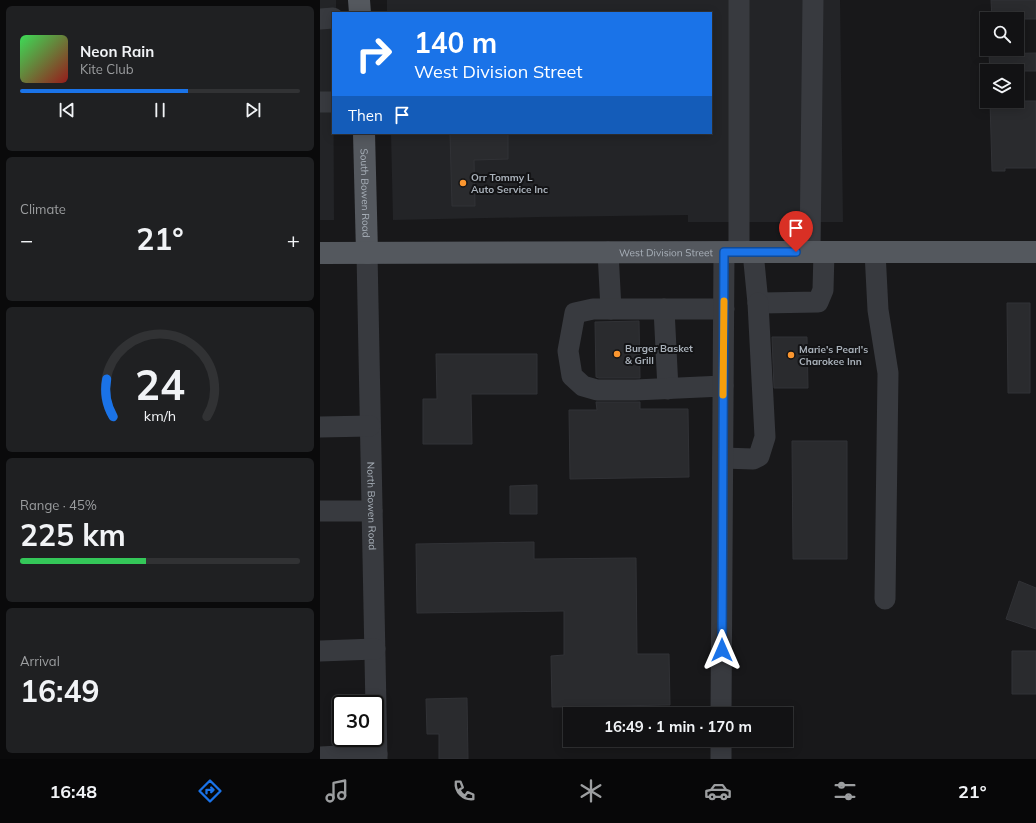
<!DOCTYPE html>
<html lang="en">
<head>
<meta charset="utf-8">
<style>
	:root { --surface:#121214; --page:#1f2022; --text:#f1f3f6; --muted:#9c9ea0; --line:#313234; --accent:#1a73e8 }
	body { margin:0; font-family:Mulish,sans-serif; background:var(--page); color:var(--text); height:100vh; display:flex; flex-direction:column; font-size:15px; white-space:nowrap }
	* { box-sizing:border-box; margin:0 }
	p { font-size:13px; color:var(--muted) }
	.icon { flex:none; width:22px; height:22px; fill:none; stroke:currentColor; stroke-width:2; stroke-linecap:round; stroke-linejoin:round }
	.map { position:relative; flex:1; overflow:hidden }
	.panel { display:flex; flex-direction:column; gap:6px; padding:6px; background:#0a0a0b; width:320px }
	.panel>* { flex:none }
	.hud { position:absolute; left:12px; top:12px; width:380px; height:122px; border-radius:0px; box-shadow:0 2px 10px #0003,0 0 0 1px var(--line); background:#1a73e8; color:#fff; overflow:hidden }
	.buttons { position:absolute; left:660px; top:12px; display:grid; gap:8px }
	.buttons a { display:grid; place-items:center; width:44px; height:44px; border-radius:0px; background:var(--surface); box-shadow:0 2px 10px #0003,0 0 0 1px var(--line); font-size:20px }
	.speed { position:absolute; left:12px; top:695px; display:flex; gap:8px; font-size:20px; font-weight:700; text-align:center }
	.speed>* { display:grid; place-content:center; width:52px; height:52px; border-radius:50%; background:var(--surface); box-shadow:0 2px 10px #0003,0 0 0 1px var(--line); line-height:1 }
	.speed .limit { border:2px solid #111; border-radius:6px; background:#fff; color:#111 }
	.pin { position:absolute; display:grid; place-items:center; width:34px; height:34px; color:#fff; margin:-41px -17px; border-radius:50% 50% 50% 0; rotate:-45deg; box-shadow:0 0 4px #0007 }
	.pin .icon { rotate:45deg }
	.me { position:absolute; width:44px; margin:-22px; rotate:0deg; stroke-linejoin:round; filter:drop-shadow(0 0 3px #0008) }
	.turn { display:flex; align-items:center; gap:14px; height:84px; padding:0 16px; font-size:18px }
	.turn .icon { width:52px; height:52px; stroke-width:2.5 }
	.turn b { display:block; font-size:28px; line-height:34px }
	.then { display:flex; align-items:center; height:38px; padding:0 16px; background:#0003; gap:8px; font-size:15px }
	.big { font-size:30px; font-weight:700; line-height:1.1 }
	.panel .card { flex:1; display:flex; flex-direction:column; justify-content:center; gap:6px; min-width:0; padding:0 14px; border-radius:6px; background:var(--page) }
	.panel .dial { align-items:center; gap:0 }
	.dial svg { height:104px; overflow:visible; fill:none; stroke:var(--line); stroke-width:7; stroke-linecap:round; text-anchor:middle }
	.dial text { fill:var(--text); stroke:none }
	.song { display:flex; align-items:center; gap:12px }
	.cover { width:48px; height:48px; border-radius:6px; background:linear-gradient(135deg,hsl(130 70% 55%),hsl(0 70% 35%)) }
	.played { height:4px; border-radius:2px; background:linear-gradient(90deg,var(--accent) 60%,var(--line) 60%) }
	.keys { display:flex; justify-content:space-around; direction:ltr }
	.heat { display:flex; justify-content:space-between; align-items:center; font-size:22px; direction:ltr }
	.charge { height:6px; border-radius:3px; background:linear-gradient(90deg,#34c759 45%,var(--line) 0) }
	.trip { position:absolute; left:243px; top:707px; width:230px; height:40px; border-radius:0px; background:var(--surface); box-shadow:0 2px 10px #0003,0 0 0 1px var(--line); font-weight:700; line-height:40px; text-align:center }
	.dock { display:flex; height:64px; justify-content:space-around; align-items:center; background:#070708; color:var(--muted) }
	.dock .icon { width:28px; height:28px }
	.dock .selected { color:var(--accent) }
	.dock b { font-size:18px; color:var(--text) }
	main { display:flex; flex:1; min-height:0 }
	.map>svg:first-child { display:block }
</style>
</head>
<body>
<main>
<section class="panel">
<div class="card">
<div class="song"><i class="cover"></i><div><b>Neon Rain</b><p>Kite Club</p></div></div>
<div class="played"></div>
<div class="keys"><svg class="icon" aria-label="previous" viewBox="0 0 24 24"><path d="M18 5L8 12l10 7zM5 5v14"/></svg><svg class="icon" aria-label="pause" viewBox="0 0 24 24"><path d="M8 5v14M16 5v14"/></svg><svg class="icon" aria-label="next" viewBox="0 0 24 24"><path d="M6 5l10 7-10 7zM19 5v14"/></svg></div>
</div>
<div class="card"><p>Climate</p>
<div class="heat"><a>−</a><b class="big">21°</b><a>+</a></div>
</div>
<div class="card dial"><svg viewBox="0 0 100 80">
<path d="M14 69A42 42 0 1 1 86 69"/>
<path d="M14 69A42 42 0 0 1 9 40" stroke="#1a73e8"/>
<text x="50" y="56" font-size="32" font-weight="700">24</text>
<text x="50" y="72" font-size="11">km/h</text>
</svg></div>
<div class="card"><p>Range · 45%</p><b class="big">225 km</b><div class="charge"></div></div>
<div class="card"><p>Arrival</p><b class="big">16:49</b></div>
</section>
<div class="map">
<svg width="716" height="759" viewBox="0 0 716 759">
	<rect width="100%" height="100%" fill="#18181a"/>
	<path fill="#232427" d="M0,0H16V13H13L14,220H0Z
		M67,0H520L523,222H368V215L219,217L73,220L71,133H391V13H67Z"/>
	<path fill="#2a2b2e" stroke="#313236" d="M671,0H716V19H672Z
		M716,53V71H670L669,54Z
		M670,101H716V168H685V171H672Z
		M130,133H188V159L154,160L155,206H132Z
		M687,303H710V393H688Z
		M319,321L320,378H279L276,377L275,322Z
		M452,337H487L488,388H454Z
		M116,354H217V394H151L152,444H103V399H117Z
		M276,402H320V409H368L369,477L250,479L249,410H277Z
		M472,441H527V559H473Z
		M217,485V514H190V486Z
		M214,542V559L316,558L317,654H349L350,705L232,707L231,656L244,655V611L97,613L96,544Z
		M699,581L716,588V629L686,619Z
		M692,651H716V694H692Z
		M147,698L148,759H119V734H107L106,699Z"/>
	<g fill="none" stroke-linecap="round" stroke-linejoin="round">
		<g stroke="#383a3f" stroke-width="21">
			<path d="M0,19L13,18"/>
			<path d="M0,102H13"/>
			<path d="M288,252L291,309"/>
			<path d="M419,252V0"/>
			<path d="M433,252L438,303L498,302L503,290L504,252"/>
			<path d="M490,252L493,0"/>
			<path d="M555,252L558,310L568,373L565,599"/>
			<path id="s1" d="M47,253L57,759"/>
			<path d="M344,309L348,389"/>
			<path d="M403,386L315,390H277L263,386L252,376L248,351L255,313L273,309H404"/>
			<path d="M0,427L50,426"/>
			<path d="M403,458L433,459L439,456L445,437L438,303"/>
			<path d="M0,511H52"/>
			<path d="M0,651L55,649"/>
			<path d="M401,714L404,252"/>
			<path d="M0,757L57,754"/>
			<path d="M401,759V740"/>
		</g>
		<g stroke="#54585e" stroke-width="22">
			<path d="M39,0L40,13"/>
			<path id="s2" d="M44,133L47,253"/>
			<path id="s3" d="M0,253L490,252H716"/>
		</g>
	</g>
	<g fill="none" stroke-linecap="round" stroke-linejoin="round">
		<defs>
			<path id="route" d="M402,650L404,252H476"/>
		</defs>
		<use href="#route" stroke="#114b97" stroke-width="10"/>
		<use href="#route" stroke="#1a73e8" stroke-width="7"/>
		<path stroke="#f59e0b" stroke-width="7" d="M403,395L404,301"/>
	</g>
	<g fill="#fb962f" stroke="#131315" stroke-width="1.5">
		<circle cx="143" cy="183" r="4"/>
		<circle cx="297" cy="354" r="4"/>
		<circle cx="471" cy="355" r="4"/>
	</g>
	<g text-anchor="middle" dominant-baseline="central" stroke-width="4" stroke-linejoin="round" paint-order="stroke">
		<g font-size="10" font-weight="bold" fill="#a9b1ba" stroke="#131315" text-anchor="start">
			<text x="151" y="177">Orr Tommy L<tspan x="151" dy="12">Auto Service Inc</tspan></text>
			<text x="305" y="348">Burger Basket<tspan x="305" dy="12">&amp; Grill</tspan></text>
			<text x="479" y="349">Marie's Pearl's<tspan x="479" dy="12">Charokee Inn</tspan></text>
		</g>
		<g font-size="10" fill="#a9b1ba" stroke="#131315">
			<text stroke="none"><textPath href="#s2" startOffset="60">South Bowen Road</textPath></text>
			<text stroke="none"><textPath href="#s3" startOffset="346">West Division Street</textPath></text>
			<text stroke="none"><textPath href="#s1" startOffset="253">North Bowen Road</textPath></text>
		</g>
	</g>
</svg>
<div class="buttons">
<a><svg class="icon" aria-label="search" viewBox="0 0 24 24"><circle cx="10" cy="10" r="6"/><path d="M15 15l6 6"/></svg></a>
<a><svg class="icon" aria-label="layers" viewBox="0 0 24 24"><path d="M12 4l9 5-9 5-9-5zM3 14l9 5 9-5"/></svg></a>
</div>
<div class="speed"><div class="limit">30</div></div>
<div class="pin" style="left:476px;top:252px;background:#d93025"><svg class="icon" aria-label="arrive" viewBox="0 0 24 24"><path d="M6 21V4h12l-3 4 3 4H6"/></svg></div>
<svg class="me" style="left:402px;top:650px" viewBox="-20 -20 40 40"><path d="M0-17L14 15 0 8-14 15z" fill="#1a73e8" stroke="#fff" stroke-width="4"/></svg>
<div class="trip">16:49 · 1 min · 170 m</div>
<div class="hud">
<div class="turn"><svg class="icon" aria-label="right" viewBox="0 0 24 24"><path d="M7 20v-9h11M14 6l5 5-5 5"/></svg><div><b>140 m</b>West Division Street</div></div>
<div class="then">Then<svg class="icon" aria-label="arrive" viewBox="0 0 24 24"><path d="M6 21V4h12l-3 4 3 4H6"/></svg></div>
</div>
</div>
</main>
<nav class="dock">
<b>16:48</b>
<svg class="icon selected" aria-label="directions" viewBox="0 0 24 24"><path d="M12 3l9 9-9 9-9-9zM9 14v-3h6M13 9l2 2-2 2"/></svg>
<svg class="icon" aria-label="music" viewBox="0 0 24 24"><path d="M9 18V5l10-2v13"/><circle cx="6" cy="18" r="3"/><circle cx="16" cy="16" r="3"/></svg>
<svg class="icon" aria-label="phone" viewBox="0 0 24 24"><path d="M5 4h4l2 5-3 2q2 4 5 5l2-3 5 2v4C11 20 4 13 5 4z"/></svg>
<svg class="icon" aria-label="climate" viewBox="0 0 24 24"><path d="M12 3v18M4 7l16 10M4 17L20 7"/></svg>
<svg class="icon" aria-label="car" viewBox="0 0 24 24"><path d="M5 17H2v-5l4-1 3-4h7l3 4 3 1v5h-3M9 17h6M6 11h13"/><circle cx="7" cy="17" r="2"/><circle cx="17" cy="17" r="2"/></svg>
<svg class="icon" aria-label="filters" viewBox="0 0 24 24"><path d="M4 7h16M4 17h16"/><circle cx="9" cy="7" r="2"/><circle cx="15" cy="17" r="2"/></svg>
<b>21°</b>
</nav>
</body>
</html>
